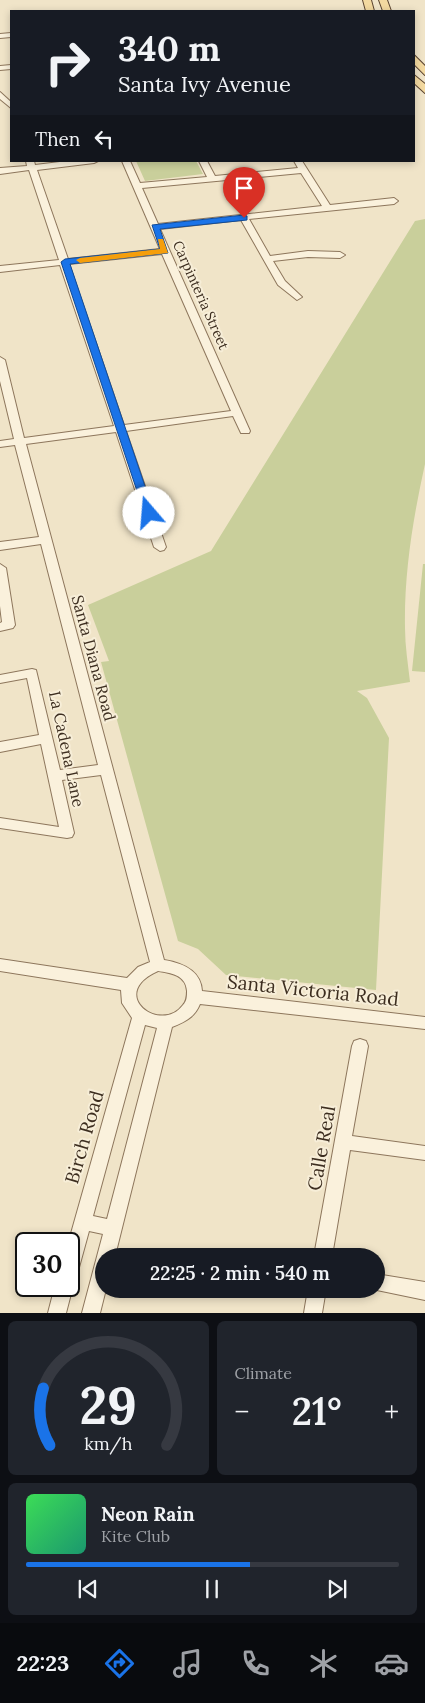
<!DOCTYPE html>
<html lang="en">
<head>
<meta charset="utf-8">
<style>
	:root { --surface:#171b24; --page:#20242c; --text:#f1f3f6; --muted:#9ea1a6; --line:#363941; --accent:#1a73e8 }
	body { margin:0; font-family:Lora,serif; background:var(--page); color:var(--text); height:100vh; display:flex; flex-direction:column; font-size:19px; white-space:nowrap }
	* { box-sizing:border-box; margin:0 }
	p { font-size:16px; color:var(--muted) }
	.icon { flex:none; width:28px; height:28px; fill:none; stroke:currentColor; stroke-width:2; stroke-linecap:round; stroke-linejoin:round }
	.map { position:relative; height:1313px; overflow:hidden }
	.panel { display:flex; flex-direction:column; gap:8px; padding:8px; background:#0d0f14; flex:1 }
	.panel>* { flex:none }
	.banner { position:absolute; left:10px; top:10px; width:405px; height:152px; border-radius:0px; box-shadow:0 2px 8px #0003; background:#171b24; color:var(--text); overflow:hidden }
	.speed { position:absolute; left:15px; top:1232px; display:flex; gap:10px; font-size:25px; font-weight:700; text-align:center }
	.speed>* { display:grid; place-content:center; width:65px; height:65px; border-radius:50%; background:var(--surface); box-shadow:0 2px 8px #0003; line-height:1 }
	.speed .limit { border:2px solid #111; border-radius:8px; background:#fff; color:#111 }
	.pin { position:absolute; display:grid; place-items:center; width:42px; height:42px; color:#fff; margin:-51px -21px; border-radius:50% 50% 50% 0; rotate:-45deg; box-shadow:0 0 5px #0007 }
	.pin .icon { rotate:45deg }
	.me { position:absolute; width:55px; margin:-28px; rotate:342deg; stroke-linejoin:round; filter:drop-shadow(0 0 4px #0008) }
	.turn { display:flex; align-items:center; gap:18px; height:105px; padding:0 25px; font-size:22px }
	.turn .icon { width:65px; height:65px; stroke-width:2.5 }
	.turn b { display:block; font-size:35px; line-height:42px }
	.then { display:flex; align-items:center; height:48px; padding:0 25px; background:#0003; gap:10px; font-size:19px }
	.big { font-size:38px; font-weight:600; line-height:1.1 }
	.panel .widget { flex:1; display:flex; flex-direction:column; justify-content:center; gap:8px; min-width:0; padding:0 18px; border-radius:8px; background:var(--page) }
	.panel .dial { align-items:center; gap:0 }
	.dial svg { height:130px; overflow:visible; fill:none; stroke:var(--line); stroke-width:7; stroke-linecap:round; text-anchor:middle }
	.dial text { fill:var(--text); stroke:none }
	.song { display:flex; align-items:center; gap:15px }
	.cover { width:60px; height:60px; border-radius:8px; background:linear-gradient(135deg,hsl(130 70% 55%),hsl(160 70% 35%)) }
	.played { height:5px; border-radius:2px; background:linear-gradient(90deg,var(--accent) 60%,var(--line) 60%) }
	.keys { display:flex; justify-content:space-around; direction:ltr }
	.heat { display:flex; justify-content:space-between; align-items:center; font-size:28px; direction:ltr }
	.panel .tiles { flex:1; display:grid; gap:8px; grid-template-columns:1fr 1fr }
	.widget:last-child { grid-column:span 2 }
	.trip { position:absolute; left:95px; top:1248px; width:290px; height:50px; border-radius:25px; background:var(--surface); box-shadow:0 2px 8px #0003; font-weight:600; line-height:50px; text-align:center }
	.menu { display:flex; height:80px; justify-content:space-around; align-items:center; background:#090b0e; color:var(--muted) }
	.menu .icon { width:35px; height:35px }
	.menu .active { color:var(--accent) }
	.menu b { font-size:22px; color:var(--text) }
	.map>svg:first-child { display:block }
</style>
</head>
<body>
<div class="map">
<svg width="425" height="1313" viewBox="0 0 425 1313">
	<rect width="100%" height="100%" fill="#f0e4c8"/>
	<path fill="#c9cf9b" d="M136,161H196L203,174L145,181Z
		M425,219V464C413,518 404,573 405,628C405,646 408,664 410,682L357,691L367,698L389,738L376,990L226,975L198,949L178,941L101,662L109,661L88,605L211,551L415,221Z
		M423,564H425V672L412,671Z"/>
	<g fill="none" stroke-linecap="round" stroke-linejoin="round">
		<defs>
			<path id="minor" d="M11,33V37L0,38V34Z
				M11,65V69L0,70V66Z
				M0,92L11,102V108L0,99Z
				M26,161H34L35,165L68,161H98L94,163L37,170L68,259L160,249L122,161H130L140,183L207,177L199,161H207L215,176L298,168L294,161H302L330,205L394,198L398,201L394,204L249,219L270,256L308,251L340,252L345,255L340,258L308,257L273,261L285,281L302,297L297,300L278,285L241,220L160,229L250,431L249,433H241L233,416L126,431L166,547L164,550L160,551L154,547L116,432L26,444L164,960C182,963 201,970 202,991L425,1017V1029L200,1004C195,1017 185,1022 172,1027L115,1256H104V1289H106L100,1313H82L103,1234L89,1231L78,1271L75,1277L69,1279L68,1244L132,1018L122,1003L121,990L0,971V959L127,978L138,967L150,962L101,775L62,780L74,833L72,837L67,838L0,828V818L59,827L41,744L0,752V742L39,735L27,678L0,683V675L32,669L36,670L60,770L98,765L41,544L0,550V542L39,537L15,445L0,447V441L14,439L0,381V357L5,360L24,438L114,426L60,265L0,272V266L59,260L29,170L0,174V168L27,166ZM301,173L322,206L158,224L142,188ZM162,254L231,411L124,425L69,264ZM158,971C171,973 186,975 187,991C187,996 187,1001 183,1005C161,1035 106,994 158,971ZM145,1025L157,1028L107,1219L93,1216Z
				M0,564L6,568L15,625L13,628L0,631V623L2,622L0,606Z
				M360,1039L366,1041L368,1046L352,1136L425,1146V1160L350,1150L332,1256H314L352,1046L354,1041Z
				M376,1274L425,1282V1300L372,1289H376Z
				M69,1279L73,1286L66,1313H48L55,1286H69Z
				M308,1289H326L322,1313H304Z"/>
			<path id="major" d="M363,0H371L374,11H366Z
				M379,0H387L391,11H383Z
				M414,55L425,66V75L414,64Z
				M414,75L425,84V93L414,83Z"/>
		</defs>
		<use href="#minor" stroke="#8d765c" stroke-width="2"/>
		<use href="#major" stroke="#5b4430" stroke-width="2"/>
		<use href="#minor" fill="#faf1dc" fill-rule="evenodd"/>
		<use href="#major" fill="#f3d9a0" fill-rule="evenodd"/>
	</g>
	<path fill="#1a73e8" stroke="#114b97" d="M244,215L247,216V220L160,229L168,253L70,264L154,513L152,515H145L61,262L65,259L160,249L152,225Z"/>
	<path fill="#f59e0b" d="M158,239H163L168,253L80,263L76,260L80,258L160,249Z"/>
	<g text-anchor="middle" dominant-baseline="central" stroke-width="4" stroke-linejoin="round" paint-order="stroke">
		<g font-size="14" fill="#3d2e20" stroke="#f7eed8">
			<text transform="translate(201 295) rotate(66)">Carpinteria Street</text>
		</g>
		<g font-size="16" fill="#3d2e20" stroke="#f7eed8">
			<text transform="translate(94 658) rotate(75)">Santa Diana Road</text>
			<text transform="translate(67 749) rotate(78)">La Cadena Lane</text>
		</g>
		<g font-size="19" fill="#3d2e20" stroke="#f7eed8">
			<text transform="translate(313 990) rotate(6)">Santa Victoria Road</text>
			<text transform="translate(84 1137) rotate(-74)">Birch Road</text>
			<text transform="translate(321 1148) rotate(-80)">Calle Real</text>
		</g>
	</g>
</svg>
<div class="speed"><div class="limit">30</div></div>
<div class="pin" style="left:244px;top:218px;background:#d93025"><svg class="icon" aria-label="arrive" viewBox="0 0 24 24"><path d="M6 21V4h12l-3 4 3 4H6"/></svg></div>
<svg class="me" style="left:149px;top:513px" viewBox="-20 -20 40 40"><circle r="19" fill="#fff"/><path d="M0-13L10 11 0 6-10 11z" fill="#1a73e8"/></svg>
<div class="trip">22:25 · 2 min · 540 m</div>
<div class="banner">
<div class="turn"><svg class="icon" aria-label="right" viewBox="0 0 24 24"><path d="M7 20v-9h11M14 6l5 5-5 5"/></svg><div><b>340 m</b>Santa Ivy Avenue</div></div>
<div class="then">Then<svg class="icon" aria-label="left" viewBox="0 0 24 24"><path d="M17 20v-9H6M10 6l-5 5 5 5"/></svg></div>
</div>
</div>
<section class="panel">
<div class="tiles">
<div class="widget dial"><svg viewBox="0 0 100 80">
<path d="M14 69A42 42 0 1 1 86 69"/>
<path d="M14 69A42 42 0 0 1 10 34" stroke="#1a73e8"/>
<text x="50" y="56" font-size="32" font-weight="700">29</text>
<text x="50" y="72" font-size="11">km/h</text>
</svg></div>
<div class="widget"><p>Climate</p>
<div class="heat"><a>−</a><b class="big">21°</b><a>+</a></div>
</div>
<div class="widget">
<div class="song"><i class="cover"></i><div><b>Neon Rain</b><p>Kite Club</p></div></div>
<div class="played"></div>
<div class="keys"><svg class="icon" aria-label="previous" viewBox="0 0 24 24"><path d="M18 5L8 12l10 7zM5 5v14"/></svg><svg class="icon" aria-label="pause" viewBox="0 0 24 24"><path d="M8 5v14M16 5v14"/></svg><svg class="icon" aria-label="next" viewBox="0 0 24 24"><path d="M6 5l10 7-10 7zM19 5v14"/></svg></div>
</div>
</div>
</section>
<nav class="menu">
<b>22:23</b>
<svg class="icon active" aria-label="directions" viewBox="0 0 24 24"><path d="M12 3l9 9-9 9-9-9zM9 14v-3h6M13 9l2 2-2 2"/></svg>
<svg class="icon" aria-label="music" viewBox="0 0 24 24"><path d="M9 18V5l10-2v13"/><circle cx="6" cy="18" r="3"/><circle cx="16" cy="16" r="3"/></svg>
<svg class="icon" aria-label="phone" viewBox="0 0 24 24"><path d="M5 4h4l2 5-3 2q2 4 5 5l2-3 5 2v4C11 20 4 13 5 4z"/></svg>
<svg class="icon" aria-label="climate" viewBox="0 0 24 24"><path d="M12 3v18M4 7l16 10M4 17L20 7"/></svg>
<svg class="icon" aria-label="car" viewBox="0 0 24 24"><path d="M5 17H2v-5l4-1 3-4h7l3 4 3 1v5h-3M9 17h6M6 11h13"/><circle cx="7" cy="17" r="2"/><circle cx="17" cy="17" r="2"/></svg>
</nav>
</body>
</html>
